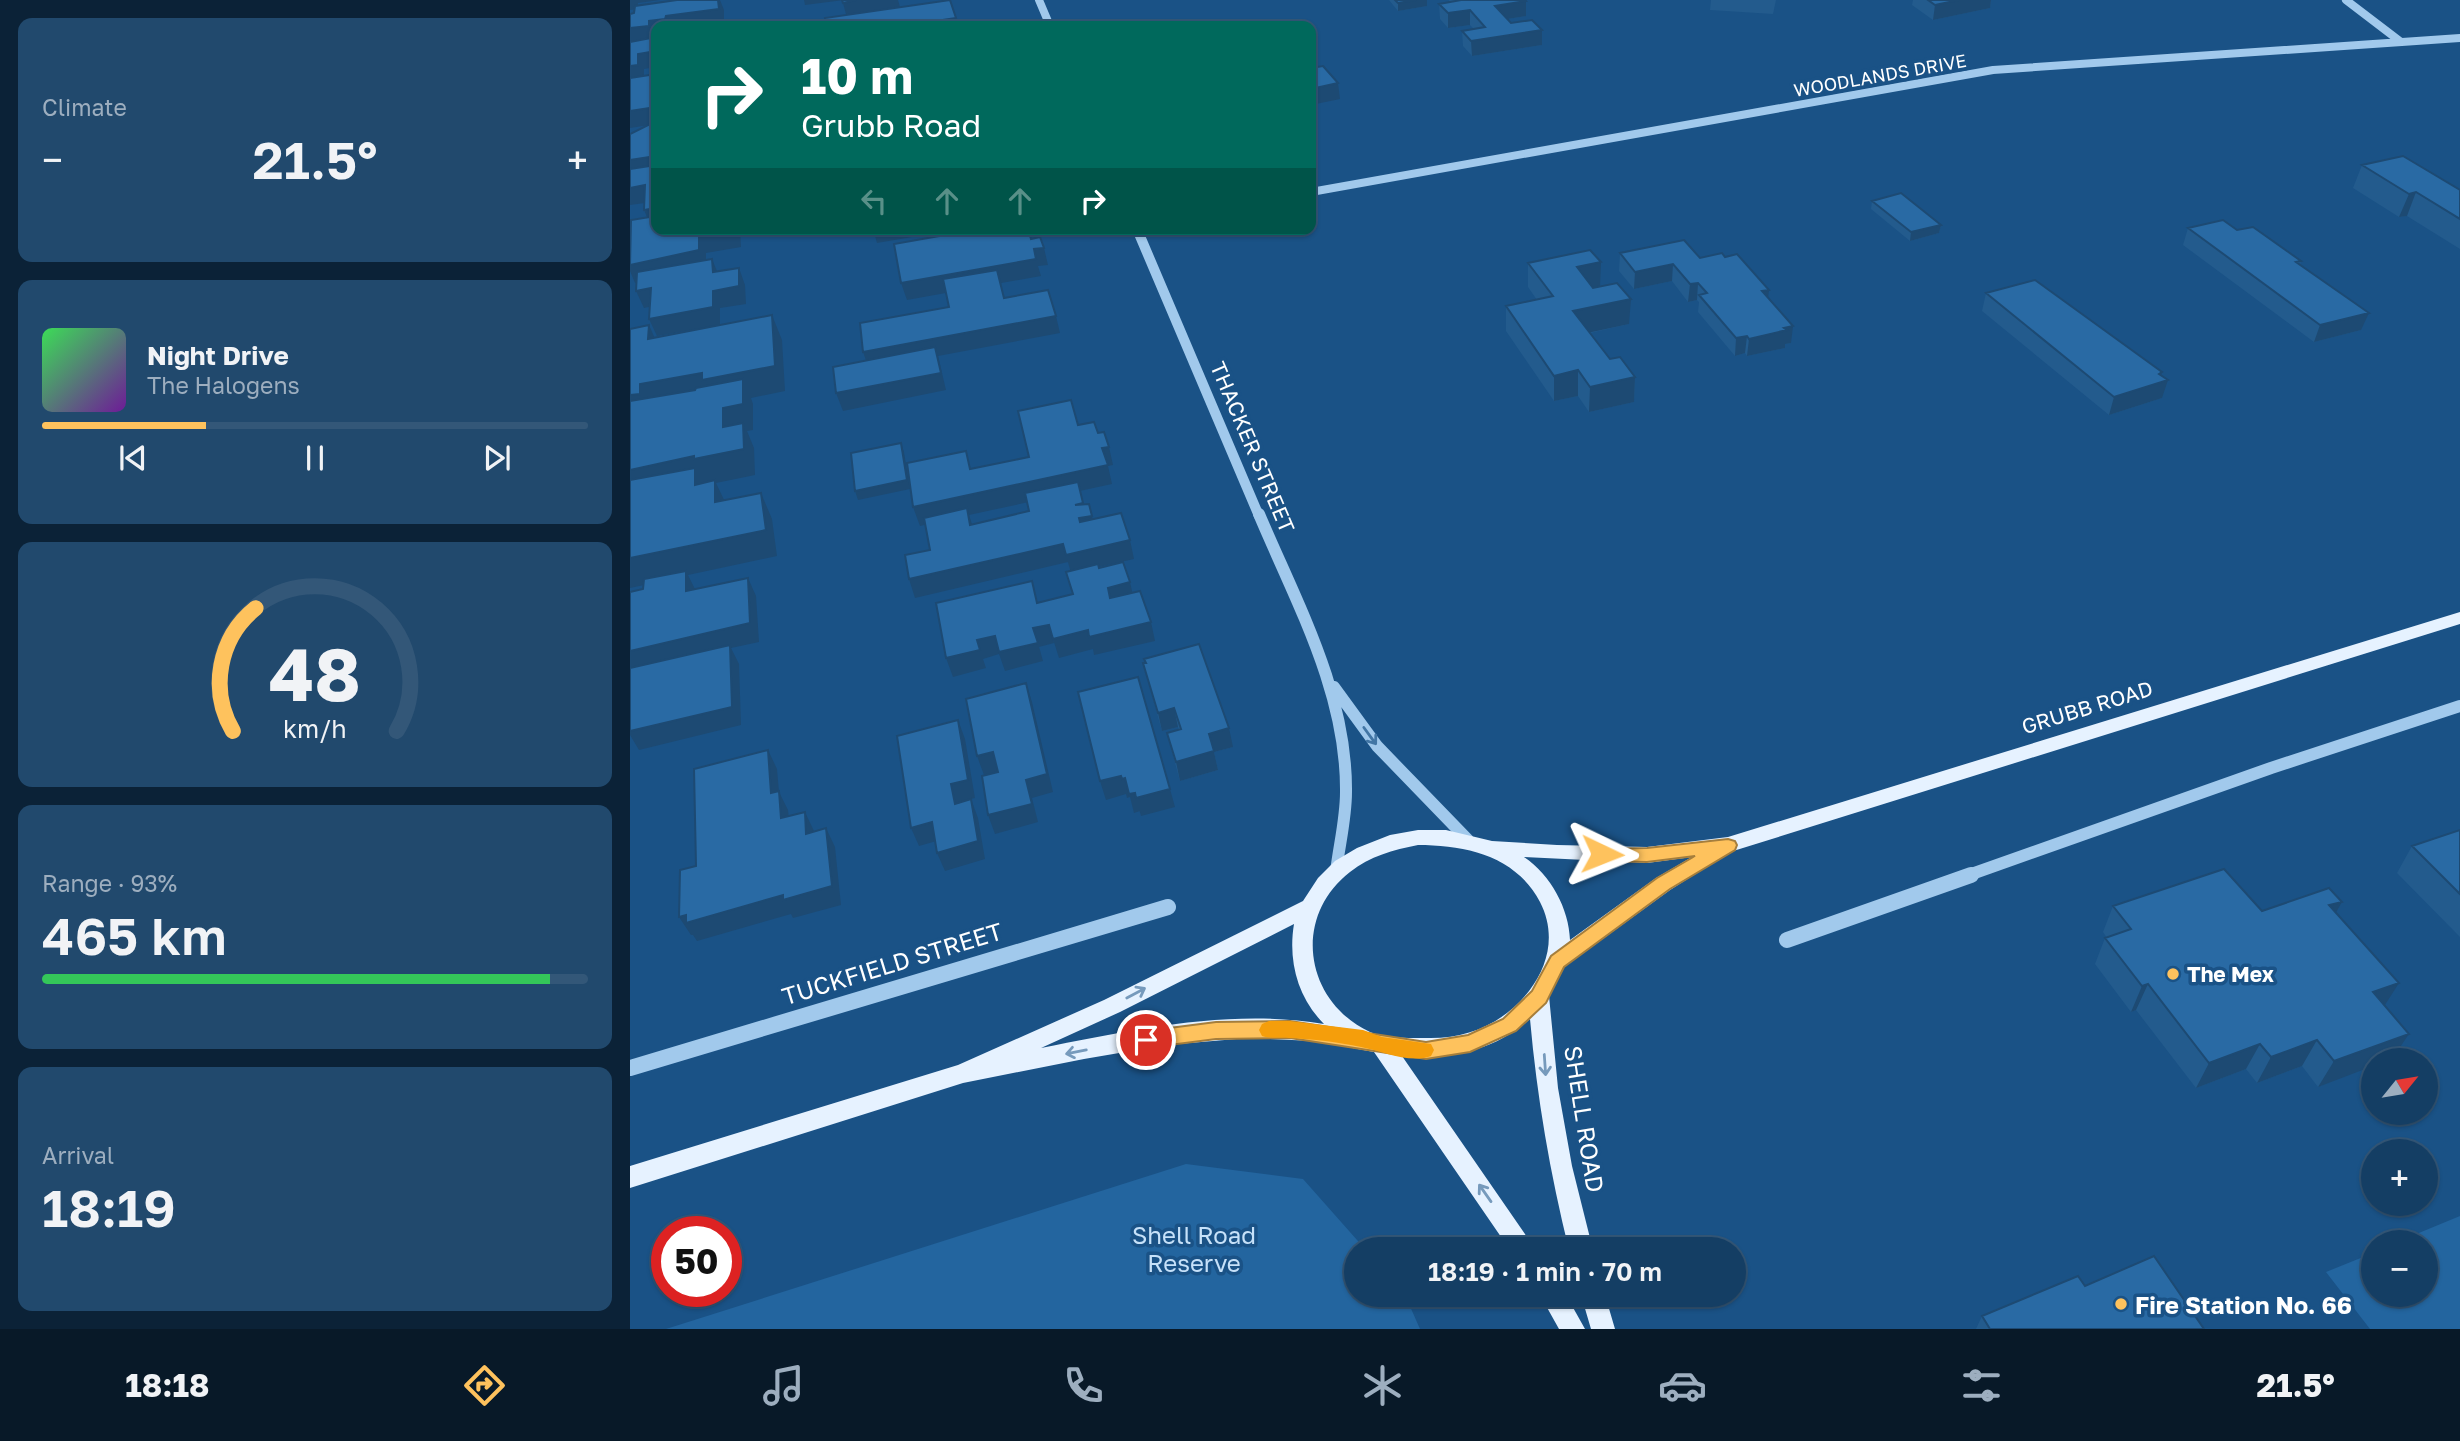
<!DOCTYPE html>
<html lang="en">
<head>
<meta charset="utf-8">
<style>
	:root { --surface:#143e64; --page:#21496d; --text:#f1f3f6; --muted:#9daebf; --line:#335778; --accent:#fec25d }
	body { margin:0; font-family:"Golos Text",sans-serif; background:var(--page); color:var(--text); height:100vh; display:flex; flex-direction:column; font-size:26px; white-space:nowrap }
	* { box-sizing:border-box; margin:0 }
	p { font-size:23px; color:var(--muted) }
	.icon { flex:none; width:38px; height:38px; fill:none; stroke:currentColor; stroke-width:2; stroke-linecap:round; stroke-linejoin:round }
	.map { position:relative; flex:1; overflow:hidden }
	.drawer { display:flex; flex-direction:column; gap:18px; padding:18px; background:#0b2237; width:630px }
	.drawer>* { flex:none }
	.guide { position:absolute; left:21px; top:21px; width:665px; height:214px; border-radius:14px; box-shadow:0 2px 5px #0004,0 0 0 2px var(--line); background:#00695c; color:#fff; overflow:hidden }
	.needle { width:46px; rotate:60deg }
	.tools { position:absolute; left:1731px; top:1048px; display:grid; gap:14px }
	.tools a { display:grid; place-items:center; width:77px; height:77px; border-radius:50%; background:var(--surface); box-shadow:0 2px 5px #0004,0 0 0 2px var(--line); font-size:35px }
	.speed { position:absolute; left:21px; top:1216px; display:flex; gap:14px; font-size:35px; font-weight:700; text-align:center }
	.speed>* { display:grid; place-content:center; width:91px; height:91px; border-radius:50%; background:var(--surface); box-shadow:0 2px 5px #0004,0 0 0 2px var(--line); line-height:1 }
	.speed .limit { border:10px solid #d22; background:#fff; color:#111 }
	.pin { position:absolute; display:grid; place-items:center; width:60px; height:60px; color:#fff; margin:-30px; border:4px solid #fff; border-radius:50%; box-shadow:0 2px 7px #0007 }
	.me { position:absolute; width:77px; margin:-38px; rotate:92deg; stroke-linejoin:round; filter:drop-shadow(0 0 5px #0008) }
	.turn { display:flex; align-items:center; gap:24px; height:147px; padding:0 35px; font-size:32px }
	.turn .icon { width:91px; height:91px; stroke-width:2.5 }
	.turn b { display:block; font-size:49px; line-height:60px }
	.lanes { display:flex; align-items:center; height:66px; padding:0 35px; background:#0003; justify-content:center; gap:35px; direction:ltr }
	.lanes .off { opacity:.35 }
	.big { font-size:52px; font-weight:600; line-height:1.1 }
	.drawer .card { flex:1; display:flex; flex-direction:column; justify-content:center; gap:10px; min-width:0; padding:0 24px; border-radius:14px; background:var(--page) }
	.drawer .dial { align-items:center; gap:0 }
	.dial svg { height:182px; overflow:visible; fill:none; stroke:var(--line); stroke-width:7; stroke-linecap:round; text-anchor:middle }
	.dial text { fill:var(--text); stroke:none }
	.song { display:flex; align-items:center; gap:21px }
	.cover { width:84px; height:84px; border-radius:10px; background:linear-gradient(135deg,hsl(130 70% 55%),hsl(280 70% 35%)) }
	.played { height:7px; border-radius:4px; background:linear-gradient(90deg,var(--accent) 30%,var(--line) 30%) }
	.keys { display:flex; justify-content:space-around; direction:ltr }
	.heat { display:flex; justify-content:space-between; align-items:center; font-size:38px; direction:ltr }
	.charge { height:10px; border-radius:5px; background:linear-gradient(90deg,#34c759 93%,var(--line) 0) }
	.trip { position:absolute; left:714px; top:1237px; width:402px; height:70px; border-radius:35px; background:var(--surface); box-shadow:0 2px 5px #0004,0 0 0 2px var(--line); font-weight:600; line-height:70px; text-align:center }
	.tabs { display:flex; height:112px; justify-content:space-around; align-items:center; background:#081928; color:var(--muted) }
	.tabs .icon { width:49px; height:49px }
	.tabs .active { color:var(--accent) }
	.tabs b { font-size:32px; color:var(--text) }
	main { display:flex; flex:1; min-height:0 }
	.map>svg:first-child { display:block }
</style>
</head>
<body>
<main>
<section class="drawer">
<div class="card"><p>Climate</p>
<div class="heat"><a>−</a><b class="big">21.5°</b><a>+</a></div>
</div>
<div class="card">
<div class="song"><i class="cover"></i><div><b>Night Drive</b><p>The Halogens</p></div></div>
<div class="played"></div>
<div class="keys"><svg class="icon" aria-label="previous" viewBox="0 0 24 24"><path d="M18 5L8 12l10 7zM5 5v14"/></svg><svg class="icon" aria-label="pause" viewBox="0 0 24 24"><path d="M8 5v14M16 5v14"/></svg><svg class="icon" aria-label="next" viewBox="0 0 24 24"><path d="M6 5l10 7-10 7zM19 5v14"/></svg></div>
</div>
<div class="card dial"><svg viewBox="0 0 100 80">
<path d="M14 69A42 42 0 1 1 86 69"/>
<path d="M14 69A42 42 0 0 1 24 15" stroke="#fec25d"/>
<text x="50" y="56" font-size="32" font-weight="700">48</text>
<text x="50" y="72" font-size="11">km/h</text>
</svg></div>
<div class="card"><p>Range · 93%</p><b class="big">465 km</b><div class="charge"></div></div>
<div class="card"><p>Arrival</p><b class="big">18:19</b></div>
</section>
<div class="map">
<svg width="1830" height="1329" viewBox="0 0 1830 1329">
	<rect width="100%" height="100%" fill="#1a5286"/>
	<path fill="#23659f" d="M556,1164L673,1179L735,1249L726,1250V1295H775L790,1329H36Z
		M1830,1216V1329H1740L1696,1272L1743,1253V1295H1796V1242H1767Z"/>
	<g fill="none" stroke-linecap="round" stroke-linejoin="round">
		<path stroke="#a1c9ec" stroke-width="8" d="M409,0L420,26
			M1716,0L1771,42
			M681,192L1363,70L1830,38"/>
		<path stroke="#a1c9ec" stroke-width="10" d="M507,229L629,516"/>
		<path stroke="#a1c9ec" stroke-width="12" d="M629,514C667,604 717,693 716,792C716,819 709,846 706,872
			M704,687L747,746L838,840
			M1336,876L1641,768L1830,706"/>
		<path stroke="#a1c9ec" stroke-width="16" d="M1157,940L1341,875
			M0,1068L538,907"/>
		<path fill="#e6f2ff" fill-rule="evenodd" d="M1830,612V624L1100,852L1040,890L934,967L919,996L928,1088L942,1166L963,1250H939C920,1173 907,1098 900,1019C865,1050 818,1061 772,1056L906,1250H880L744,1052L684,1041L618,1038L536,1045L454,1059L333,1083L0,1188V1166L328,1065L474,1000L673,901L688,878L705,861L727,848L760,835L788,830H816L862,841L927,845L1017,847L1098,837ZM788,845C836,845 886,856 910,902C926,933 919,965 899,991C874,1023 838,1039 797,1038C780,1038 756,1039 740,1032C674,1001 662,917 720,872C740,856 763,850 788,845ZM894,857L1017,863L1062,857L1026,878L940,940C939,909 921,875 894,857ZM664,924C658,960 667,997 694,1024C601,1008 502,1030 411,1048L490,1012Z
			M910,1295H936L955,1329H929Z
			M951,1295H975L985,1329H961Z"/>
	</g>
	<path fill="#235b8d" d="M759,0H797V6L768,11Z
		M819,0H895L896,1V16L877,19L881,23L912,30V45L842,56L833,46L832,31L844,29L840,25L818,28L810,19L809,4L820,2Z
		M1081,0H1146L1143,14L1080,10Z
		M1283,0H1361L1360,8L1303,20L1282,5Z
		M1732,165L1830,190V249L1777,216L1769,217L1723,188Z
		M1242,201L1311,225L1309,233L1280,241L1241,209Z
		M1558,228L1607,230L1671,261L1670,265L1731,330L1684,342L1553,245Z
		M990,253L1070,258L1138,298L1161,343L1155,344V348L1117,356L1115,353L1105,356L1068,312L1069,302L1067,300L1058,302L1042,281L1004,289L989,271Z
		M898,263L970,286L999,324L960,333L980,359L1005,377L1004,402L959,412L948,396L924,401L876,331V306L907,300L898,287Z
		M1356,293L1532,372L1531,375L1532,398L1479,415L1352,311Z
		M513,663L603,747L584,752L588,770L550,781L537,733L549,730L548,727L532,731Z
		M1830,830V937L1767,873L1782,846Z
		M1483,906L1705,913L1754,1006L1762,1059L1758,1060H1743L1688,1087L1672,1066L1627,1083L1616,1069L1566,1088L1506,1010L1501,1012L1465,964L1475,938H1477L1473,932Z
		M1455,1286L1574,1329H1346L1352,1316Z"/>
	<path fill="#1d4a73" d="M0,0H30L8,3V9L0,10Z
		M88,0H90L94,10V24L77,26H26L25,41L0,44V28Z
		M174,0H214L175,5Z
		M226,0H268L270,7L217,18L213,3Z
		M786,0H797V6L768,11V3Z
		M1329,0H1361L1360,8L1303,20L1305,5Z
		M896,1V16L865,21V6Z
		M840,10V25L818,28V13Z
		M326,18L328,26H272Z
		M912,30V45L842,56L841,41Z
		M26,51V67L14,69V81L0,83V66L8,54Z
		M708,83L710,99L681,105V89Z
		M26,107V124L0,128V111Z
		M26,156V173L0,177V160Z
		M15,185L22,202L0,205V188Z
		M1786,192L1777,216L1769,217L1779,194Z
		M26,208V226L21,227L14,210Z
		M1311,225L1309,233L1280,241L1281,232Z
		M104,229H110L111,247L76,253V267L5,283L0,271V265L69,236Z
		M243,229H329L247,243Z
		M414,248L418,265L408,266L411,276L277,300L271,283Z
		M82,259L89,276L83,272Z
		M971,262L970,287L947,292V267Z
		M1043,264L1042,281L1004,289L1005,272Z
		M109,268L115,285L116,304L90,308V325L27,336L19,319L83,291Z
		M1068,283L1067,300L1058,302L1060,284Z
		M21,288L28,305L14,308L6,291Z
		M1139,290L1137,307L1132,291Z
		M1001,299L999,324L943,336V311Z
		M1739,313L1731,330L1684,342L1690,325Z
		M142,315L152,340L155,391L121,398L123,404V430L117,431L124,448L125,475L86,483L97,506V529L75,482L72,483L77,494L0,499V470L64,456L104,451L0,423V395L10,384Z
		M426,316L430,333L308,356L316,390L213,411L206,393L239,369L233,352Z
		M19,325L30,350L18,339Z
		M1163,326L1161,343L1155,344V348L1117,356L1119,339Z
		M1117,336L1115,353L1105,356L1106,338Z
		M948,370V396L924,401V376Z
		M1532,372L1529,383L1538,380L1532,398L1479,415L1484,397Z
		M1005,377L1004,402L959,412L960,387Z
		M271,443L274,452L280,489L228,500L225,491Z
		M479,447L483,465L478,466L482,484L339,515L343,527L340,525L338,515L290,526L283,507Z
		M131,493L142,519L147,556L58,575L65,589L56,591V576L0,588V558Z
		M453,503L457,517L462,516L466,534L454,537L445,505Z
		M500,540L504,559L441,573L436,555Z
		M433,544L438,562L285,598L279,579Z
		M118,578L126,596L129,642L101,648L109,664L111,725L9,750L0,735V651Z
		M500,582L504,600L482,606L478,588Z
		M521,622L525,641L464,655L463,649L429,658L423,639L458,630Z
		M419,625L424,643L409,647L403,628Z
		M365,636L408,643L413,661L375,671L369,654L353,659L356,668L323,677L316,658L347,640Z
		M396,683L402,702L423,792L402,798L408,822L365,834L358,815L396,780Z
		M544,708L548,727L532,731L528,713Z
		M328,720L335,739L345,798L341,799L348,818L355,859L315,871L307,853L325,804L321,784Z
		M599,728L603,747L584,752L588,770L550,781L546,762L579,734Z
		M138,750L147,769L149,792L158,810L161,837L151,818L141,793Z
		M363,752L370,771L354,775L347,756Z
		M491,776L495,778L505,793L510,811L504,813L500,797L497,798L496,794L476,800L470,781Z
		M540,789L545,807L511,816L506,798Z
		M175,812L184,831L185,853L176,834Z
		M302,822L310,840L289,846L281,828Z
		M196,828L205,847L211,905L163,918L161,914L67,941L63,935H61L49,917Z
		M1712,902L1697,928L1699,905Z
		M1769,983L1753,1008L1743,992Z
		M1518,984L1506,1010L1501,1012L1512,986Z
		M1779,1034L1762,1059L1758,1060H1743V1066L1688,1087L1704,1061Z
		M1687,1040L1672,1066L1627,1083L1641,1057Z
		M1630,1044L1616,1069L1566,1088L1579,1063Z"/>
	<path fill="#296aa4" stroke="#1d4a73" stroke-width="2" d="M47,0H88L89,9L36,16L35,19L19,21V26L0,28V14L4,13L5,6Z
		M212,0H226L213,3Z
		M320,0L326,18L272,26H196L195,18Z
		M765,0H786L768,3Z
		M831,0H895L896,1L865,6L881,23L902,20L912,30L841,41L832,31L855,27L840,10L818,13L809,4Z
		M1298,0H1329L1305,5Z
		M26,37V51L8,54V65L0,66V42Z
		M693,66L708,83L681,89V68Z
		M26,74V107L0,111V78Z
		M26,121V156L0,160V134Z
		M1773,156L1830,190V219L1786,192L1779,194L1732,165Z
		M26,165V208L14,210L15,185L0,188V169Z
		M1271,193L1311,225L1281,232L1242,201Z
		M26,216V229H104V230L69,236V250L0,265L1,220Z
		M1593,220L1607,230L1623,227L1671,261L1666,262L1739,313L1690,325L1558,228Z
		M349,229H391V231L398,229L401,239L410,237L414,248L404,249L406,259L271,283L264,244Z
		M1054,240L1070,258L1092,253L1095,257L1107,254L1139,290L1132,291L1163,326L1154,328L1157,330L1119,339L1117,336L1106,338L1069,295L1077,293L1068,283L1060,284L1043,264L1005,272L990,253Z
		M960,250L971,262L947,267L963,288L987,283L1001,299L943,311L980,359L990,357L1005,377L960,387L948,370L924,376L876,306L923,296L898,263Z
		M82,259L83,272L109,268V286L83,291V307L19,319L21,288L6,291L7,272Z
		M367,270L374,298L418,290L426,316L233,352L230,323L319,307L313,279Z
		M1405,280L1532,372L1529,374L1538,380L1484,397L1356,293Z
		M142,315L145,366L72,380V373L10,384V394L0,395V329L19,325L18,339Z
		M305,347L311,373L206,393L203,367Z
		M113,379V404L93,408V427L113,423L114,449L64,459V456L0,470V401L65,390L66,388Z
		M441,400L448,425L464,422L468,433L474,432L479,447L472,448L478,465L283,507L277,463L336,451L340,469L399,457L388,411Z
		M271,443L277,480L225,491L221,453Z
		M65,468V485L85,480V502L131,493L136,530L0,558V480Z
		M448,482L453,503L445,505L459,504L462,516L449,518L450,522L491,513L500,540L436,555L433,544L279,579L275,555L300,550L294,518L337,508L340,525L399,511L395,493Z
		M493,562L500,582L478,588L480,598L510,591L521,622L459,637L458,630L423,639L419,625L403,628L408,643L369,652L365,636L347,640L350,650L316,658L306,603L402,581L407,603L443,594L436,572L468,564L469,568Z
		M56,571V591L118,578L120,623L0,651V592L13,589L14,579Z
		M569,644L599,728L579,734L584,751L546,762L537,733L551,729L544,708L528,713L513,663H516L514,659Z
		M100,645L102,707L0,731V668Z
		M508,677L540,789L506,798L505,793L499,794L495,778L492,779L491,776L470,781L448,692Z
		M396,683L417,774L396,780L402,804L358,815L352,776L368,772L363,752L347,756L336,699Z
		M328,720L338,780L321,784L325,804L341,799L348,841L307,853L302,822L281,828L267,736Z
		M138,750L141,793L149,791L151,818L175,812L176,834L196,828L202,886L153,900V895L56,923V915L49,917L50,870L66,866L64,769Z
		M1830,830V894L1782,846Z
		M1594,869L1632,911L1699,888L1712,902L1699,905L1769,983L1743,992L1779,1034L1704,1061L1687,1040L1641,1057L1630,1044L1579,1063L1518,984L1512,986L1475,938L1501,929L1483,906Z
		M1524,1256L1574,1329H1360L1352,1316L1448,1276L1455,1286Z"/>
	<defs><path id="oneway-shaft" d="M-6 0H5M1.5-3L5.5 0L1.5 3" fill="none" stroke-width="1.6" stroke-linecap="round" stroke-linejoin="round" transform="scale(1.75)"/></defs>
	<use stroke="#4276a5" href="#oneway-shaft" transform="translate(740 736) rotate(54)"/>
	<g stroke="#769abc">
		<use href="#oneway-shaft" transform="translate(506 993) rotate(-28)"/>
		<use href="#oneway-shaft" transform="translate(446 1052) rotate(169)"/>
		<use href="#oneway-shaft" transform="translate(915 1065) rotate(86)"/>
		<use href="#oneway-shaft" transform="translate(855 1193) rotate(-125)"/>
	</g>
	<path fill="#fec25d" stroke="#a57e3c" stroke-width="2" d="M1098,839L1105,841L1107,845L1105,850L1040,889L934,967L916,1003L886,1031L840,1052L796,1059L660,1038L586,1039L516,1048L509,1046L507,1040L509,1034L516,1031L586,1022L660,1021L796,1042L838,1035L873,1019L902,991L921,956L1027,878L1065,856L1017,862L972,861L965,859L963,854L965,849L1017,848Z"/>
	<path fill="#f59e0b" d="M639,1021H660L733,1030L752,1037L801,1044L804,1050L801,1056C779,1064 752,1051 731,1047C708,1042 683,1039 659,1038C650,1037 641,1039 632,1036L629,1030L632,1024Z"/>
	<g fill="#fec25d" stroke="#1a5286" stroke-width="2.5">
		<circle cx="1543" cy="974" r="7"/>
		<circle cx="1491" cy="1304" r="7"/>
	</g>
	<g text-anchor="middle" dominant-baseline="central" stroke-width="7" stroke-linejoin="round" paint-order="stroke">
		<g font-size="18" fill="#fff" stroke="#1a5286">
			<text transform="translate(1250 75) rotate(-10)">WOODLANDS DRIVE</text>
		</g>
		<g font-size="21" fill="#fff" stroke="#1a5286">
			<text transform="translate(623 447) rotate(67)">THACKER STREET</text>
			<text transform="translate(1457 707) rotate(-17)">GRUBB ROAD</text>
		</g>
		<g font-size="21" font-weight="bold" fill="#fff" stroke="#1a5286" text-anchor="start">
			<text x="1557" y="974">The Mex</text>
		</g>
		<g font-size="24" fill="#fff" stroke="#1a5286">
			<text transform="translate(262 963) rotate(-17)">TUCKFIELD STREET</text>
			<text transform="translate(955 1119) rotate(81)">SHELL ROAD</text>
		</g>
		<g font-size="24" fill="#c6e1f9" stroke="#1a5286">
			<text x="564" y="1234">Shell Road<tspan x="564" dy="28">Reserve</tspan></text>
		</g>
		<g font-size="24" font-weight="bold" fill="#fff" stroke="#1a5286" text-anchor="start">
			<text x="1505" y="1304">Fire Station No. 66</text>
		</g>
	</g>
</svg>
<div class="tools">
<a><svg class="needle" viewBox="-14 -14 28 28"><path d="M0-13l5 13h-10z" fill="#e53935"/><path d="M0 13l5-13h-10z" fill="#9daebf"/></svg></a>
<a>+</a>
<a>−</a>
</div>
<div class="speed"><div class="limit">50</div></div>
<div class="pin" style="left:516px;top:1040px;background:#d93025"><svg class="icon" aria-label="arrive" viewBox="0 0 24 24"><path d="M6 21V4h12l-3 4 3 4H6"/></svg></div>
<svg class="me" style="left:972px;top:854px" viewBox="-20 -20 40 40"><path d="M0-17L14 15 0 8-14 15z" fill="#fec25d" stroke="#fff" stroke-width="4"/></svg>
<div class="trip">18:19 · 1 min · 70 m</div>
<div class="guide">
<div class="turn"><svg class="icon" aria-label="right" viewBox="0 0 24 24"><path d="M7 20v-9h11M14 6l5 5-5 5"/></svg><div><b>10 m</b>Grubb Road</div></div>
<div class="lanes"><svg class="icon off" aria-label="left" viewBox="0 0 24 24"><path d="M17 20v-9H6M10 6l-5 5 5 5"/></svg><svg class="icon off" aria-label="ahead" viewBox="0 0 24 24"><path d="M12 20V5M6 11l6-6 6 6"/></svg><svg class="icon off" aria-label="ahead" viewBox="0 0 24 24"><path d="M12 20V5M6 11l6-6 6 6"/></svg><svg class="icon" aria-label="right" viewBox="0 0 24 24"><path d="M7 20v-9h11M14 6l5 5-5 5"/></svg></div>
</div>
</div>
</main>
<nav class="tabs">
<b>18:18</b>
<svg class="icon active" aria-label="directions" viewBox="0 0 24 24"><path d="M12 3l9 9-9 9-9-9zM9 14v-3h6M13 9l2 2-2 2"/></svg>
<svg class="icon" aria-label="music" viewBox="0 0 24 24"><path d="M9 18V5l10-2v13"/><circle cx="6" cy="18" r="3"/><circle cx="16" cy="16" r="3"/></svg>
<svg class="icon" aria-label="phone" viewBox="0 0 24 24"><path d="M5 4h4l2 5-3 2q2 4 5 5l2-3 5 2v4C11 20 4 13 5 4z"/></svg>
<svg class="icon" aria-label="climate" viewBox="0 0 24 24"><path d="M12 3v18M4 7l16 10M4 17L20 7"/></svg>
<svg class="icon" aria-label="car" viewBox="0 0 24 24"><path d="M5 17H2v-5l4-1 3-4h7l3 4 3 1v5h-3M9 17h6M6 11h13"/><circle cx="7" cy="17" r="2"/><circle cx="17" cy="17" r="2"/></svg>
<svg class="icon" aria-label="filters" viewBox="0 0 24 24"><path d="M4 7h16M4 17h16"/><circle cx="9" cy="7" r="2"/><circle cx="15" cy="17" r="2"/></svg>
<b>21.5°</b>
</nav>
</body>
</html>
